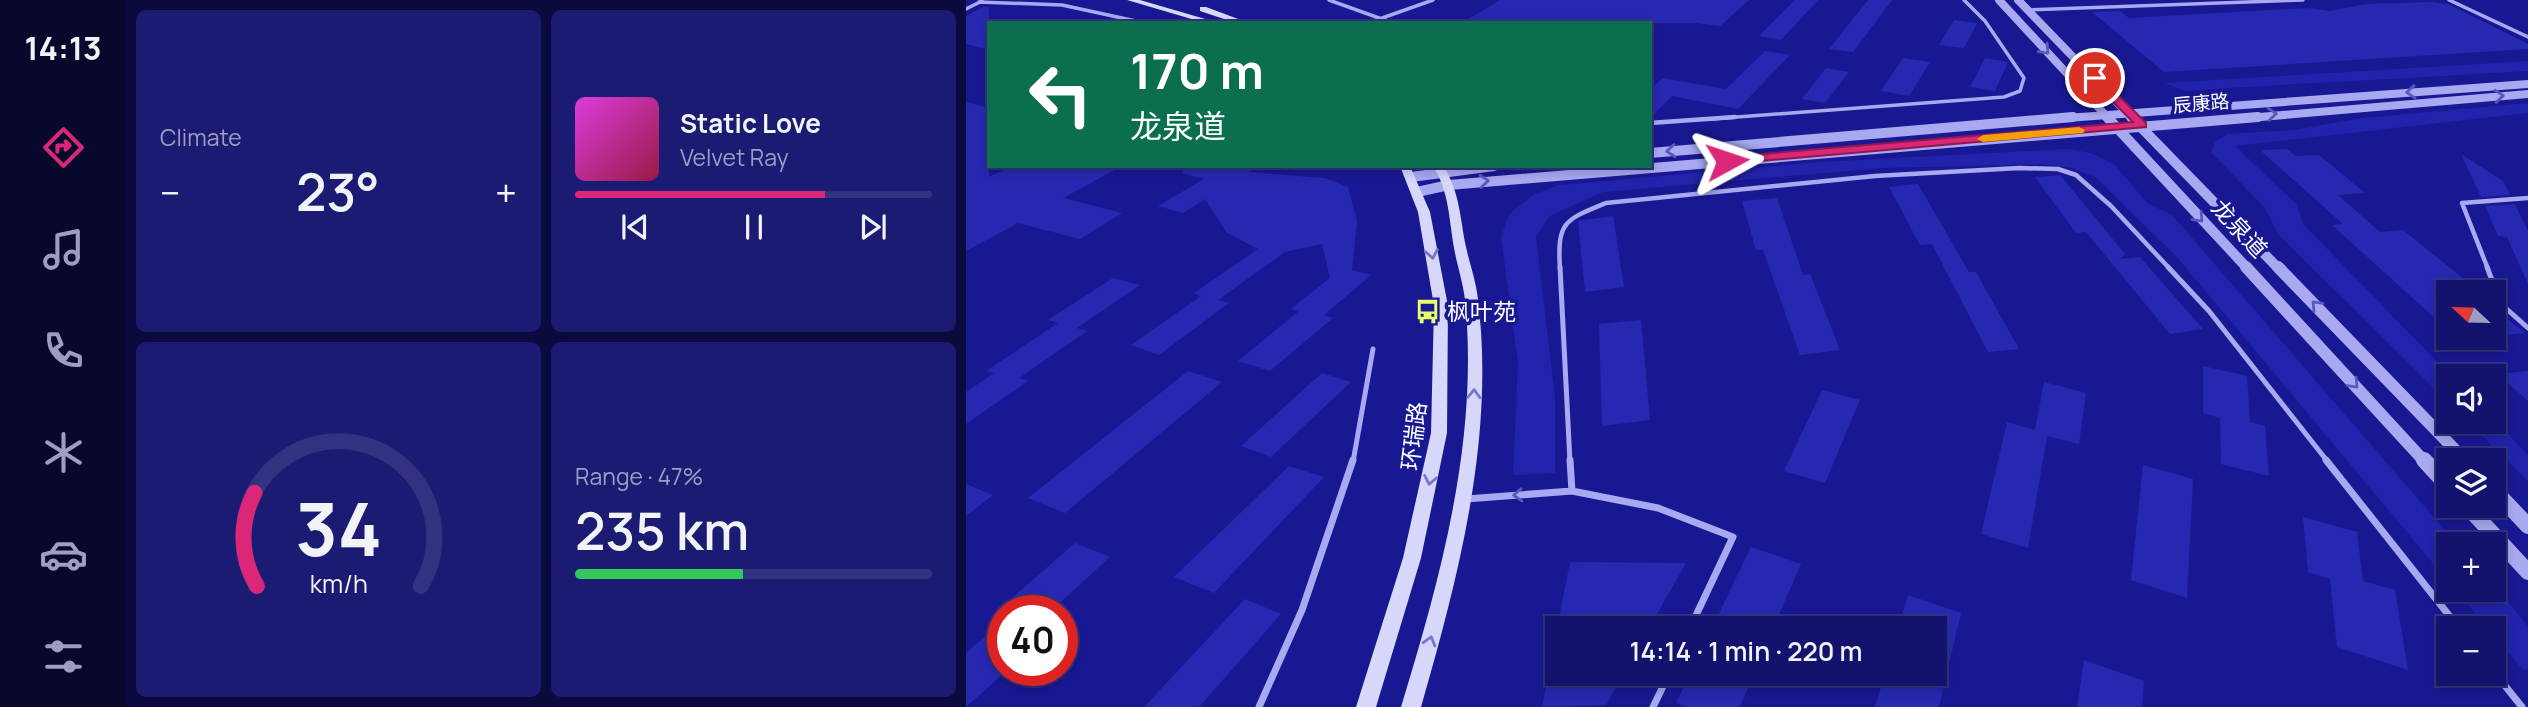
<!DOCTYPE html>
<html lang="en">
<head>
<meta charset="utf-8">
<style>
	:root { --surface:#13126e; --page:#1c1b73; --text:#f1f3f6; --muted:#9d9ec2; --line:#323281; --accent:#db2777 }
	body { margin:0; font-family:Manrope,"Noto Sans SC",sans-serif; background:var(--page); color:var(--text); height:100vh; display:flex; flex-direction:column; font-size:26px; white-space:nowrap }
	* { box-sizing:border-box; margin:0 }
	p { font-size:23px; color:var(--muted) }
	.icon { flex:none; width:38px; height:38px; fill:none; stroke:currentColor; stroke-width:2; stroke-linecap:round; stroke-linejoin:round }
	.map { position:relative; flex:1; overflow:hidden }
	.details { display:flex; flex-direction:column; gap:10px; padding:10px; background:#0a0a3c; width:840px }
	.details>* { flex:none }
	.hud { position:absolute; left:21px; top:21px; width:665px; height:147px; border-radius:0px; box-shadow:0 4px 10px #0003,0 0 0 2px var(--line); background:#0b6e4f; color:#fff; overflow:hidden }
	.needle { width:46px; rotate:292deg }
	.controls { position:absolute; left:1470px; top:280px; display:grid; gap:14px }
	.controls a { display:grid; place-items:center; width:70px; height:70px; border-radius:0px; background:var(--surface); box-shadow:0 4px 10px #0003,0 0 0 2px var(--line); font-size:35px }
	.speed { position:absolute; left:21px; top:595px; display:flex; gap:14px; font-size:35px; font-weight:700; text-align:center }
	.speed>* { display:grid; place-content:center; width:91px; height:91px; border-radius:50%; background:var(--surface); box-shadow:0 4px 10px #0003,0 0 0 2px var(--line); line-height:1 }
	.speed .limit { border:10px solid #d22; background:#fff; color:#111 }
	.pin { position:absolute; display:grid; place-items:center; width:60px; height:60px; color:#fff; margin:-30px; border:4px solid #fff; border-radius:50%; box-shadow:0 2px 7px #0007 }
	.me { position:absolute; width:77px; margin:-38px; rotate:85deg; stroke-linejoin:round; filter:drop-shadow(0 0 5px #0008) }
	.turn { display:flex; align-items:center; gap:24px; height:147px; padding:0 28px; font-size:32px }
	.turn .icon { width:91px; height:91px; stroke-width:2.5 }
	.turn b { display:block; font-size:49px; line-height:60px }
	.big { font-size:52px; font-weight:600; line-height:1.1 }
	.details .tile { flex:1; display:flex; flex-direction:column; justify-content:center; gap:10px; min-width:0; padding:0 24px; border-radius:10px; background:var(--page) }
	.details .dial { align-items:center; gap:0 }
	.dial svg { height:182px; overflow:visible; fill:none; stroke:var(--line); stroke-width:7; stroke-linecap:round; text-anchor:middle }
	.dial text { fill:var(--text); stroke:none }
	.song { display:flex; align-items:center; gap:21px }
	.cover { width:84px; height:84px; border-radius:10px; background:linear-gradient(135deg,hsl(300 70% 55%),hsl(340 70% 35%)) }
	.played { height:7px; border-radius:4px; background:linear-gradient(90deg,var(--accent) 70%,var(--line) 70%) }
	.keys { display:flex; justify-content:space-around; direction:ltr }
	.heat { display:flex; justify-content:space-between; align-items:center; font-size:38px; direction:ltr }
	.charge { height:10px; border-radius:5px; background:linear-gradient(90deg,#34c759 47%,var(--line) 0) }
	.details .tiles { flex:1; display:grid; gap:10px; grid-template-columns:repeat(2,1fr) }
	.trip { position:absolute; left:579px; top:616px; width:402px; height:70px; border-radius:0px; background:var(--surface); box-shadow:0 4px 10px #0003,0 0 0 2px var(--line); font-weight:600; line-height:70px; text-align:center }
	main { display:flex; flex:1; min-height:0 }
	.tabs { display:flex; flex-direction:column; width:126px; justify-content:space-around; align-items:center; background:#08072c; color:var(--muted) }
	.tabs .icon { width:49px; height:49px }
	.tabs .active { color:var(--accent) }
	.tabs b { font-size:32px; color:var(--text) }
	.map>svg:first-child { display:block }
</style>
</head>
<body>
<main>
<nav class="tabs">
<b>14:13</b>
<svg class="icon active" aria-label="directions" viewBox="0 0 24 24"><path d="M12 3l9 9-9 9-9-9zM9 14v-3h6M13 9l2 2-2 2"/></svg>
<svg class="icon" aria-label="music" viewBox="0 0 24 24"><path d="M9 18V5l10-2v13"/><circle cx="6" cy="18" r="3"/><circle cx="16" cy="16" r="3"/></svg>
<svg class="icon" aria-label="phone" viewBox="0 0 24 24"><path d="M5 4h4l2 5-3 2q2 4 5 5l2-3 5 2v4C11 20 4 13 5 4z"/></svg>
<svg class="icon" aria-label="climate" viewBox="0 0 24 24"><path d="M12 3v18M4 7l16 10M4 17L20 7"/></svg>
<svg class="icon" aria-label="car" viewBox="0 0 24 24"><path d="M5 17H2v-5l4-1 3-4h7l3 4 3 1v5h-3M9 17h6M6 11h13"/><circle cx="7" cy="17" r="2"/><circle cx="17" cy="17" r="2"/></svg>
<svg class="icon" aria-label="filters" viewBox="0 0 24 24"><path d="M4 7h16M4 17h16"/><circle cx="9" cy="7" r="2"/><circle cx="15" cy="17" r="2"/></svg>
</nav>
<section class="details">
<div class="tiles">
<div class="tile"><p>Climate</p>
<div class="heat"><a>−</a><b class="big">23°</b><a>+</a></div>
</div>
<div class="tile">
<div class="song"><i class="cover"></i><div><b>Static Love</b><p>Velvet Ray</p></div></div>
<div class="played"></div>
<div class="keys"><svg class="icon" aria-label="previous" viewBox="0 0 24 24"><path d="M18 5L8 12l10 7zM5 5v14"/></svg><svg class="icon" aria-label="pause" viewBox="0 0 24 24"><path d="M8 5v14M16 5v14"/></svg><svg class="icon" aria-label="next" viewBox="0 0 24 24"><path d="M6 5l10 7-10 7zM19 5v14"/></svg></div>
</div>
<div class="tile dial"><svg viewBox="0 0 100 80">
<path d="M14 69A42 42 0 1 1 86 69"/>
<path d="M14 69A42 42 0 0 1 13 28" stroke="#db2777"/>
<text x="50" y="56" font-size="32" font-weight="700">34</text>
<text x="50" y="72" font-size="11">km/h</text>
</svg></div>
<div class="tile"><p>Range · 47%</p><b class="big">235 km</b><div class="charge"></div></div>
</div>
</section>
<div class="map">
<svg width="1562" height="707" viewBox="0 0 1562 707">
	<rect width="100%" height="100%" fill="#191893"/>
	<path fill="#2123ac" d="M1562,61V71C1448,78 1334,83 1219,91L1199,83Z
		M1562,103V113L1269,146L1331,205L1337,224L1485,376H1482V402L1313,235L1298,207L1245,152L1249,142L1262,134L1328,130L1397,118Z
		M1102,149L1125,153L1149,165L1181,203L1207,216L1491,544H1482V581L1210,256L1129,177L1106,168L1073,164L916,168L637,192L584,216L570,237L589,397V473L547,475L552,363L535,237L543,214L567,195L593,185L855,162Z
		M1528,420L1562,455V481L1502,422Z
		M1528,586L1562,626V669L1557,670L1528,635V628H1522L1490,590H1528Z"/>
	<path fill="#2728b1" d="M534,0H783L754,26L730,23H496Z
		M829,0H852L815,40L793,36Z
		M902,0H926L887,52L863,49Z
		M1465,2L1482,4L1562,44V49L1198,72L1126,12L1154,11L1163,18L1342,8L1363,11L1400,4Z
		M17,7H23V50L0,44V16Z
		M988,20L1011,23L998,48L973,45Z
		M799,51L824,55L772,109L706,96L684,118V89L697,78L760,89Z
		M937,58L964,62L943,96L915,91Z
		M1019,58L1042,62L1029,91L1004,87Z
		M860,68L883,72L859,103L836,99Z
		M0,102L23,108V177L46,166H156L97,198L156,213L114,239L52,223L0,251Z
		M1321,149L1330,156L1353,155L1399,193L1372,195L1414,232L1437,230L1499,280L1482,281V330L1366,225L1377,224L1294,150Z
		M1495,154L1537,181L1544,195L1515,197Z
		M217,166H291L282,172L359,178L382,187L391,221L386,270L405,275L358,315L367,318L304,371L272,361L333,311L325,309L364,278L356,244L319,252L252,300L263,303L193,355L165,345L235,296L228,293L292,249L261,233L239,199L217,213L192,206L238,179L216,173Z
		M1094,175L1159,254L1153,259L1174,257L1237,329L1204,334L1120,232L1110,233L1069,177Z
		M952,184L1003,272H1010L1053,349L1022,352L966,244L954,245L923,187Z
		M811,198L837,275L844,274L874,350L834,355L797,250H790L776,201Z
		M1549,204L1562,231V284L1541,237L1532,236L1519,206Z
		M647,216L658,287L619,292L612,221Z
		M147,278L174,285L111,328L121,331L53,378L62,381L0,424V392L28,373L20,371L92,323L82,320Z
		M1528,308L1559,333L1528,336Z
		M675,320L684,420L636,426L633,324Z
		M1237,366L1281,376L1284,422L1299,426L1303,476L1255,464L1254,418L1237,413Z
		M222,371L256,382L99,513L62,498Z
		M1562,371V401L1532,374Z
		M356,373L385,382L305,457L275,446Z
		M1078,382L1120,393L1113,444L1081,436L1062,548L1015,534L1041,422L1069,430Z
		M856,390L894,400L859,483L818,471Z
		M1177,465L1227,479L1221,598L1165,580Z
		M323,466L358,477L248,593L208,577Z
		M0,484L27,495L0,516Z
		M1337,517L1391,532L1397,581L1429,590L1442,670L1371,647L1364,579L1342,572Z
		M109,543L144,557L85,611H31Z
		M785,547L835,564L807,628H746Z
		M604,562L720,563L683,628H591Z
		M942,595L995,613L973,707H909L919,674H970V628H932Z
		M279,599L315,614L233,707H178Z
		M37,621V674L0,707V653Z
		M1118,660L1178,681L1176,707H1111Z
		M583,674H657L640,705L576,707Z
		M724,674H788L774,707H721L710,703Z"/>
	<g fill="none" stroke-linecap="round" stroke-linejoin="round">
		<path stroke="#a8a9f0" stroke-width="3.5" d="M363,0L427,23
			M1483,0L1562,37
			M13,2L96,5L179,23
			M0,9L16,1
			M1062,10L1337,0
			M402,23L467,0
			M745,119L1038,97L1054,91L1058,78L1019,21L998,0"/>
		<path stroke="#a8a9f0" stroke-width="4.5" d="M684,123L769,117
			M594,269C591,222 598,220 640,203L909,176L1053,168L1092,169L1110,175L1145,206L1204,269
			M1522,269L1496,203L1562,198"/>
		<path stroke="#a8a9f0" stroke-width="5" d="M594,267L604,462
			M1202,267L1243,311L1362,462
			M1521,267L1535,304L1562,328
			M387,462L407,349"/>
		<path stroke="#a8a9f0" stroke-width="7" d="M604,460L606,491
			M1360,460L1493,628
			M500,499L606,491L692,508L767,537L724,628
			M1528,672L1556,707
			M293,707L336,610L387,460
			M687,707L703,674"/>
		<path stroke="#a8a9f0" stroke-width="8" d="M1033,0L1143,119
			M1052,0L1167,119
			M1087,119L1562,84
			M1271,119L1562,94"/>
		<path stroke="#a8a9f0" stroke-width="10" d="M1141,117L1282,269
			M1165,117L1313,269
			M684,153L1107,117
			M445,177L528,166
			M451,192L483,185L1292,117"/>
		<path stroke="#a8a9f0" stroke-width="12" d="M1280,267L1459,462
			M1312,267L1499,460"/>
		<path stroke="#a8a9f0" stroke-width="16" d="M1458,460L1482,486
			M1528,490L1562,526
			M1501,506L1562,572"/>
		<path fill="#d7d6fb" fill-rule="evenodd" d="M161,0H174L253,23H239Z
			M234,7H240L283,23H270L234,11Z
			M434,166H444L464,212L482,306L481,433L455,558L410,707H390L437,558L465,433L468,306L452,212Z
			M467,166H477C494,191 494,219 500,247C504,265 510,281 512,299C529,437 493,575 455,707H435C475,576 513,439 499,300C497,282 491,265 488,248C483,219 483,191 467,166Z"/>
	</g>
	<defs><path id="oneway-chevron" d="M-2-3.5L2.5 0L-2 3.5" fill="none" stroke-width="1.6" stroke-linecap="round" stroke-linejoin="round" transform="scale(1.75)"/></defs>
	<g stroke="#5959bd">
		<use href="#oneway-chevron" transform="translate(1079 50) rotate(47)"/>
		<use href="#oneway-chevron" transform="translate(1445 92) rotate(176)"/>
		<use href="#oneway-chevron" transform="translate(1533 96) rotate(-5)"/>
		<use href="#oneway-chevron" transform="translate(1306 114) rotate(-5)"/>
		<use href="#oneway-chevron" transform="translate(705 151) rotate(175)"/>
		<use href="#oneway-chevron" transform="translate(518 181) rotate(-5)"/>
		<use href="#oneway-chevron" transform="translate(1233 218) rotate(47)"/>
		<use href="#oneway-chevron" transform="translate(1350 305) rotate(-134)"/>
		<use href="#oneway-chevron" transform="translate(1388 384) rotate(47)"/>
		<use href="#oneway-chevron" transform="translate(552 495) rotate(176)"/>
	</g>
	<g stroke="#7877c7">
		<use href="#oneway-chevron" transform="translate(466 254) rotate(80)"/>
		<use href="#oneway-chevron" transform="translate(508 394) rotate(-88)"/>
		<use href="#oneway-chevron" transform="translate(464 480) rotate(101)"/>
		<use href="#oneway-chevron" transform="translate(464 641) rotate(-74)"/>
	</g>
	<path fill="#db2777" stroke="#8e194d" stroke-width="2" d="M1125,76H1133L1180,123V127L761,164L755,161L761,157L1167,122L1125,80Z"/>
	<path fill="#f59e0b" d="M1113,127L1119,130L1117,133L1017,142L1011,139L1017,135Z"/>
	<defs>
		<symbol id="bus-bare" viewBox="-9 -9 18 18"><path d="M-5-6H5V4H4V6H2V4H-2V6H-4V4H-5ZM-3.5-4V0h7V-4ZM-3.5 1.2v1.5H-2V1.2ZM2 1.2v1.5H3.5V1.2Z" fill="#e8ff67" stroke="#191893" stroke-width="2.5" paint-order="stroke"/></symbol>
	</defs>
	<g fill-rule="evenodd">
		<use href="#bus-bare" x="444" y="294" width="35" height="35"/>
	</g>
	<g text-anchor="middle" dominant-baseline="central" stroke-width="7" stroke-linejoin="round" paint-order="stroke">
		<g font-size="19" fill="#fff" stroke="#191893">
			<text transform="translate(1235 103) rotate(-5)">辰康路</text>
		</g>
		<g font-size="23" fill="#fff" stroke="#191893">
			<text transform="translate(1274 228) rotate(47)">龙泉道</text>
			<text transform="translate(447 436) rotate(-83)">环瑞路</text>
		</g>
		<g font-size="23" fill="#fff" stroke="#191893" text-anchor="start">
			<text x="481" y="311">枫叶苑</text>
		</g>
	</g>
</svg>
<div class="controls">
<a><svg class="needle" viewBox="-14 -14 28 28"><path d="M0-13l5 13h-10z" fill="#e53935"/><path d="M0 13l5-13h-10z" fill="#9d9ec2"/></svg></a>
<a><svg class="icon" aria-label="sound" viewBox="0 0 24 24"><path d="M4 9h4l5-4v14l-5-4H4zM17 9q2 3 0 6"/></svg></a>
<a><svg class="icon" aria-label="layers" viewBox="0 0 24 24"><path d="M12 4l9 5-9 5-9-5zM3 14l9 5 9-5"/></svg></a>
<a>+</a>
<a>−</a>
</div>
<div class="speed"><div class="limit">40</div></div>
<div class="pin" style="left:1129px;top:78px;background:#d93025"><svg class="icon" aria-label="arrive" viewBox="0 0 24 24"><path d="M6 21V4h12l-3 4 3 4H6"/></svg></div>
<svg class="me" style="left:761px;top:161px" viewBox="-20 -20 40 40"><path d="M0-17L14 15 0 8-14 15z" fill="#db2777" stroke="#fff" stroke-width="4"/></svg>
<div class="trip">14:14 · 1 min · 220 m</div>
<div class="hud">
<div class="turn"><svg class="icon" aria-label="left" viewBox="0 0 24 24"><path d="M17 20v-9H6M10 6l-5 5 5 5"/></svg><div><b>170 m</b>龙泉道</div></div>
</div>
</div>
</main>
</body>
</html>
